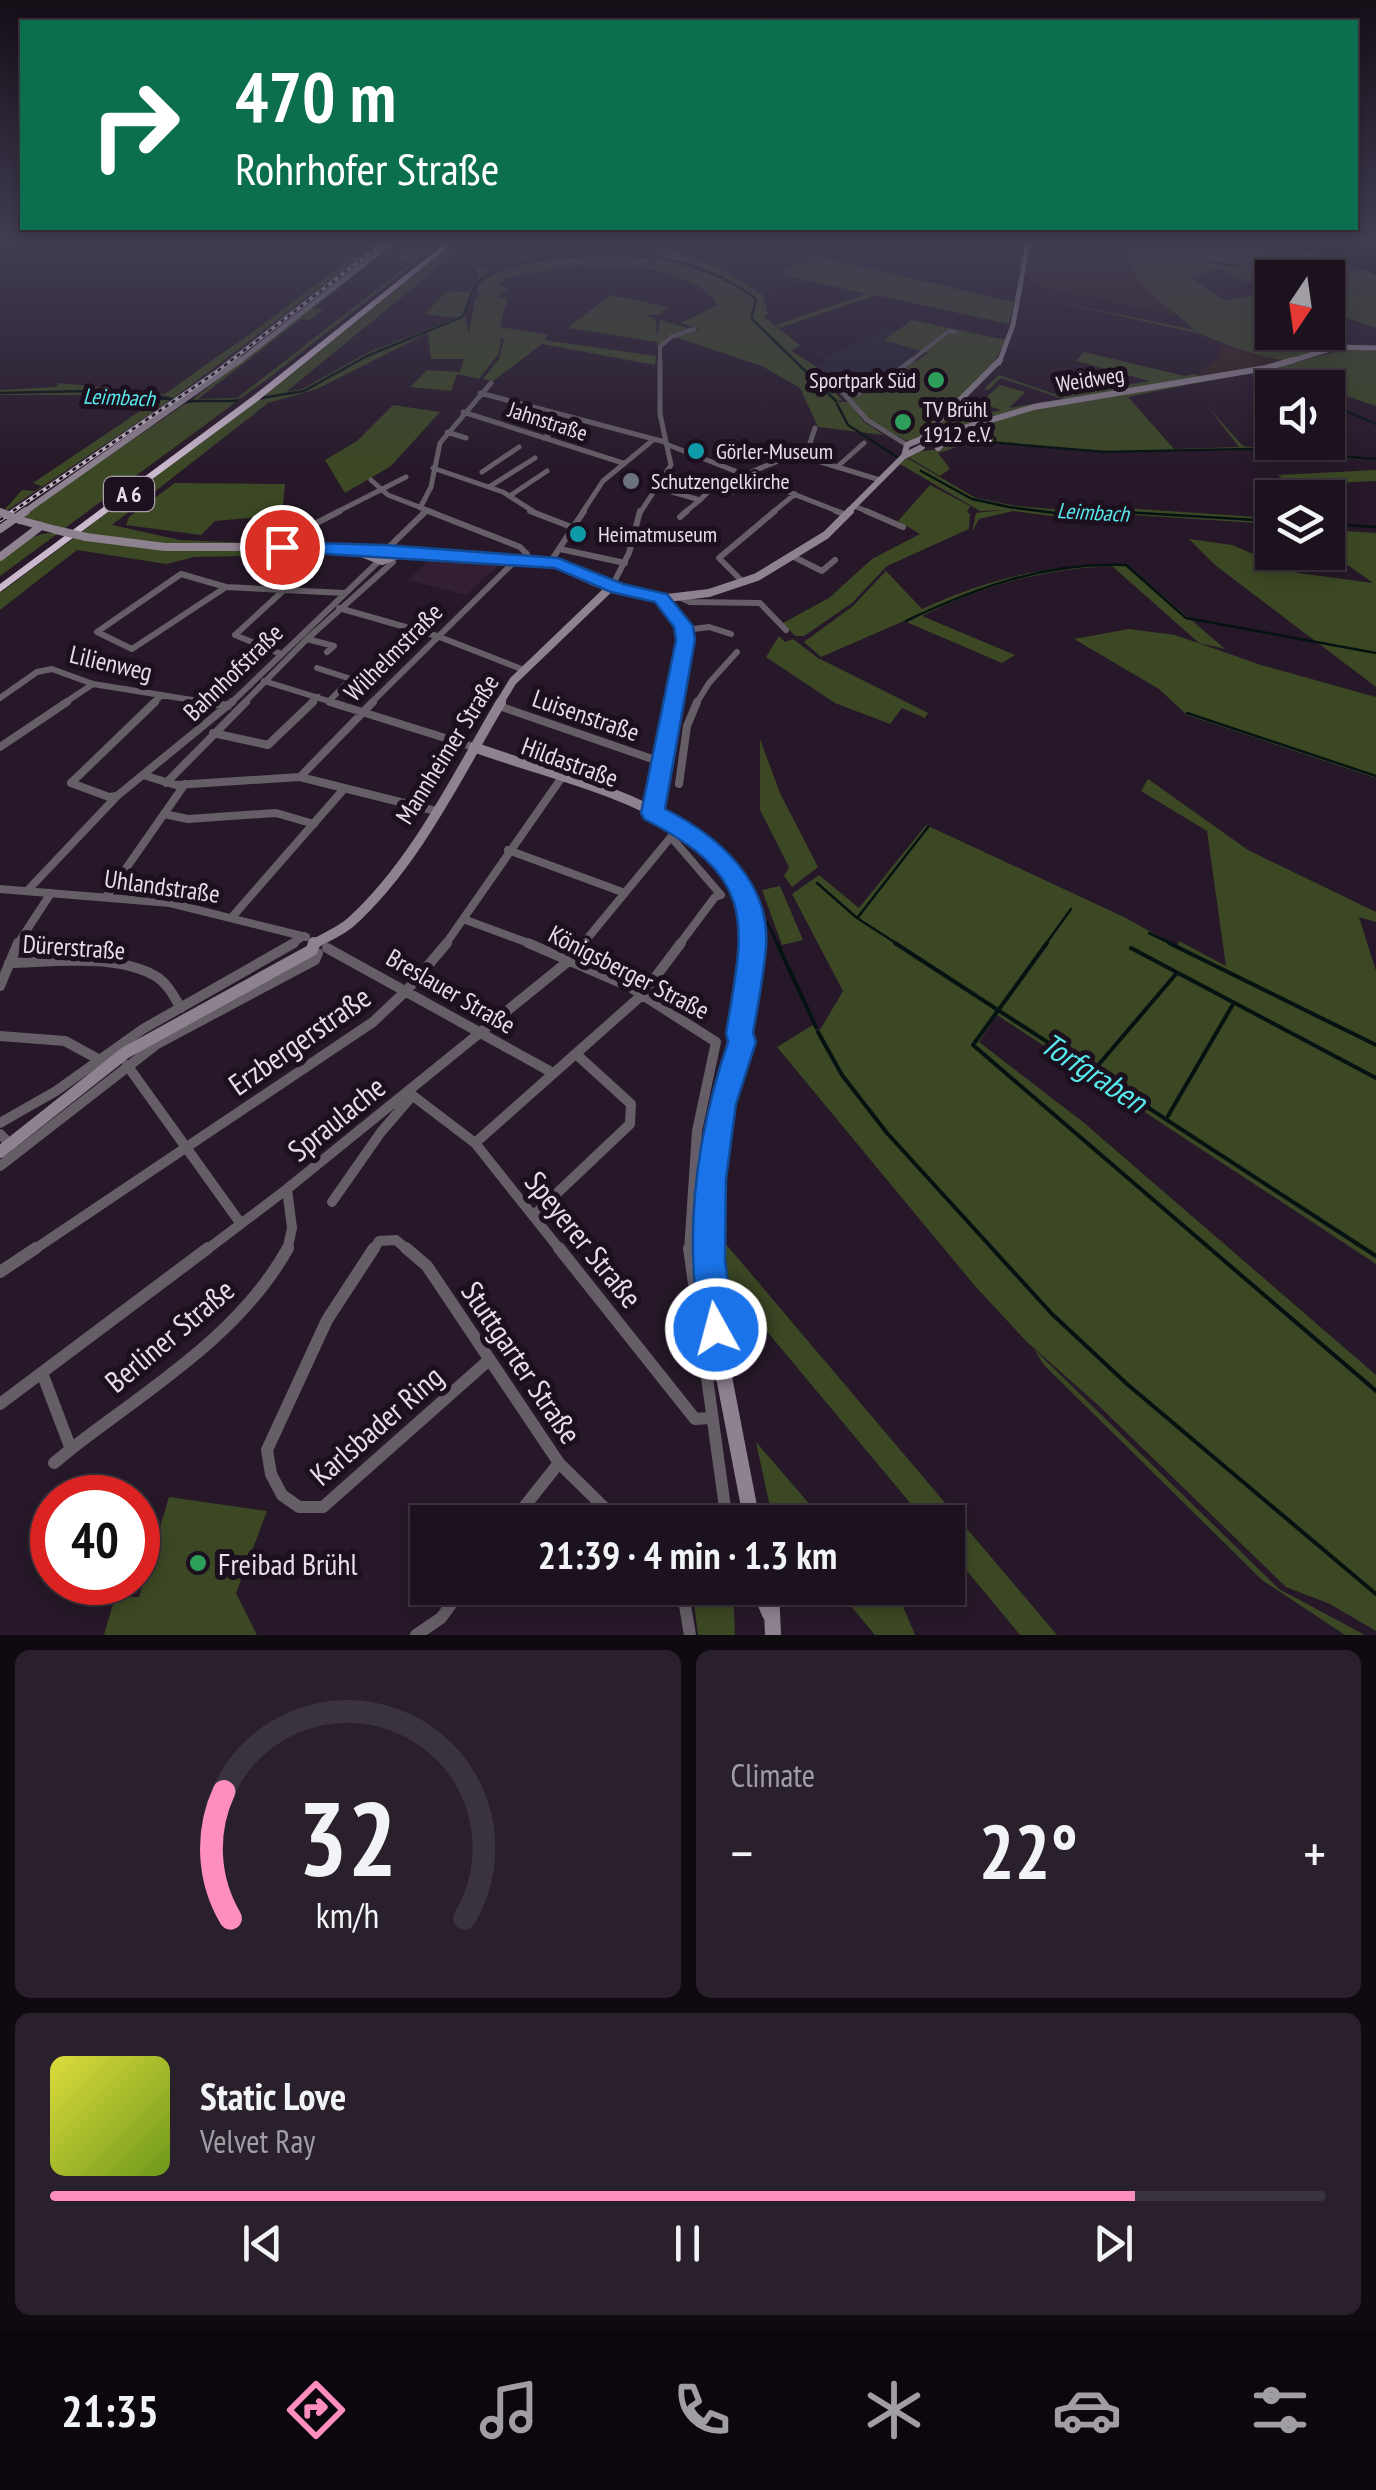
<!DOCTYPE html>
<html lang="en">
<head>
<meta charset="utf-8">
<style>
	:root { --surface:#1c121e; --page:#29202b; --text:#f1f3f6; --muted:#a09ea4; --line:#3a323c; --accent:#fe8ebd }
	body { margin:0; font-family:"PT Sans Narrow",sans-serif; background:var(--page); color:var(--text); height:100vh; display:flex; flex-direction:column; font-size:38px; white-space:nowrap }
	* { box-sizing:border-box; margin:0 }
	p { font-size:32px; color:var(--muted) }
	.icon { flex:none; width:55px; height:55px; fill:none; stroke:currentColor; stroke-width:2; stroke-linecap:round; stroke-linejoin:round }
	.map { position:relative; height:1635px; overflow:hidden }
	.sheet { display:flex; flex-direction:column; gap:15px; padding:15px; background:#0f0a10; flex:1 }
	.sheet>* { flex:none }
	.banner { position:absolute; left:20px; top:20px; width:1338px; height:210px; border-radius:0px; box-shadow:0 5px 15px #0003,0 0 0 2px var(--line); background:#0b6e4f; color:#fff; overflow:hidden }
	.needle { width:65px; rotate:193deg }
	.controls { position:absolute; left:1255px; top:260px; display:grid; gap:20px }
	.controls a { display:grid; place-items:center; width:90px; height:90px; border-radius:0px; background:var(--surface); box-shadow:0 5px 15px #0003,0 0 0 2px var(--line); font-size:50px }
	.speed { position:absolute; left:30px; top:1475px; display:flex; gap:20px; font-size:50px; font-weight:700; text-align:center }
	.speed>* { display:grid; place-content:center; width:130px; height:130px; border-radius:50%; background:var(--surface); box-shadow:0 5px 15px #0003,0 0 0 2px var(--line); line-height:1 }
	.speed .limit { border:15px solid #d22; background:#fff; color:#111 }
	.pin { position:absolute; display:grid; place-items:center; width:85px; height:85px; color:#fff; margin:-42px; border:5px solid #fff; border-radius:50%; box-shadow:0 2px 10px #0007 }
	.me { position:absolute; width:110px; margin:-55px; rotate:353deg; stroke-linejoin:round; filter:drop-shadow(0 0 8px #0008) }
	.turn { display:flex; align-items:center; gap:35px; height:210px; padding:0 50px; font-size:45px }
	.turn .icon { width:130px; height:130px; stroke-width:2.5 }
	.turn b { display:block; font-size:70px; line-height:85px }
	.big { font-size:75px; font-weight:700; line-height:1.1 }
	.sheet .widget { flex:1; display:flex; flex-direction:column; justify-content:center; gap:15px; min-width:0; padding:0 35px; border-radius:15px; background:var(--page) }
	.sheet .dial { align-items:center; gap:0 }
	.dial svg { height:260px; overflow:visible; fill:none; stroke:var(--line); stroke-width:7; stroke-linecap:round; text-anchor:middle }
	.dial text { fill:var(--text); stroke:none }
	.song { display:flex; align-items:center; gap:30px }
	.cover { width:120px; height:120px; border-radius:15px; background:linear-gradient(135deg,hsl(60 70% 55%),hsl(80 70% 35%)) }
	.played { height:10px; border-radius:5px; background:linear-gradient(90deg,var(--accent) 85%,var(--line) 85%) }
	.keys { display:flex; justify-content:space-around; direction:ltr }
	.heat { display:flex; justify-content:space-between; align-items:center; font-size:55px; direction:ltr }
	.sheet .tiles { flex:1; display:grid; gap:15px; grid-template-columns:1fr 1fr }
	.widget:last-child { grid-column:span 2 }
	.trip { position:absolute; left:410px; top:1505px; width:555px; height:100px; border-radius:0px; background:var(--surface); box-shadow:0 5px 15px #0003,0 0 0 2px var(--line); font-weight:700; line-height:100px; text-align:center }
	.tabs { display:flex; height:160px; justify-content:space-around; align-items:center; background:#0b070c; color:var(--muted) }
	.tabs .icon { width:70px; height:70px }
	.tabs .on { color:var(--accent) }
	.tabs b { font-size:45px; color:var(--text) }
	.map>svg:first-child { display:block }
</style>
</head>
<body>
<div class="map">
<svg width="1376" height="1635" viewBox="0 0 1376 1635">
	<rect width="100%" height="100%" fill="#261828"/>
	<path fill="#321f34" d="M380,242H386L218,373L0,523V515L187,389Z
		M434,556L503,561L466,595L408,580Z"/>
	<path fill="#321f1e" d="M1036,242H1088L1126,253V265L1177,316L1028,284Z
		M1235,345L1286,361L1205,378L1198,374L1218,358L1219,346Z"/>
	<path fill="#272232" d="M885,329L895,332L885,339L922,350L873,386L835,388L817,367L823,365L824,357L803,347L828,355Z"/>
	<path fill="#3c4824" fill-rule="evenodd" d="M301,242H380L174,398L162,395L156,400H171L0,515L22,490L34,491L42,486L33,483L155,401L95,395H0V390L56,387L59,383L165,394L235,344L56,327L237,344L367,246Z
		M394,242H442L265,381L241,398L226,401L236,402L0,576V559C11,550 24,539 39,535C50,531 54,536 64,529L22,516L27,512L185,404L194,402L193,399ZM390,247L402,256L399,261H409L407,255L411,263L237,398L198,399L301,319L310,320L324,309L314,308Z
		M455,242L486,246L485,244L551,242L494,246L533,248L530,250L458,251L286,392L302,389L369,352L455,318L425,314L447,291L468,292L478,278L476,268L486,266L490,272L475,282L464,315L446,324L467,315L475,292L465,319L469,333L475,299L480,296L477,288C501,255 614,254 653,258L641,268L574,265L505,278L498,285L510,288L497,297L507,299L500,327L548,335L544,340L656,356L655,365L542,344L493,381L483,379L499,359L504,340L501,338L499,353L479,379L457,374L451,391L410,387L427,370L460,372L464,359H431L428,333L317,389L268,403L112,525L180,540L272,544L163,545L85,533L77,539L166,550H327L331,554L194,557L166,564L77,550L0,610V593L258,400L266,399L263,396L267,392Z
		M673,242H682L666,249L719,267L763,295L768,314L764,317L800,345L791,351L817,367L814,369L842,400L834,402H849L863,421L884,435L818,427L800,388L762,366L675,337L699,329L681,323L717,305C705,282 669,274 646,268L662,253L651,256L660,246L653,243L667,246Z
		M1125,242H1376V328L1328,311V278H1272V324L1263,323L1308,353C1302,355 1292,361 1285,360C1270,360 1214,341 1201,334L1025,295L1194,330C1166,301 1127,289 1125,242ZM1219,269L1268,291L1226,301L1189,277Z
		M815,256L1014,302L1009,324L876,295L780,328L776,325L866,294L807,280L761,292L802,280L781,273Z
		M610,295L669,307L658,315H647L656,320L657,337L660,320L690,329L668,337L658,349L657,342L568,328Z
		M912,320L1005,340C997,368 941,428 909,442L869,420L850,399L867,390L882,388L881,385L928,353L884,340Z
		M1350,348L1376,351V406L1305,382L1312,387L1276,384L1301,381L1274,368Z
		M1084,352L1185,376L1195,374L1205,378L1063,399L1001,378L988,390L984,389L999,375L1060,396L1150,381L1076,361Z
		M1221,378L1128,397L1174,449L1239,447L1208,407L1243,446L1376,461L1260,450L1125,452L973,442L938,453L950,469L940,476L908,457L914,452L942,449L953,434L1010,413Z
		M1000,385L1025,392L1009,408L1055,400L962,427L949,422L933,434L946,435L941,445L929,447V438L936,429L927,437V447L923,445L928,435L952,413H955L948,420L971,402L965,409L984,414L1001,410L980,403Z
		M393,405L440,412L391,466L345,493L325,460L357,441Z
		M907,458L976,498L1016,506L1063,510L1094,506L1272,518V524L1134,515L1085,520L1013,511L979,519L972,532L976,513L1002,510L980,511L900,464Z
		M1376,470V481L1291,485L1278,475Z
		M175,483L285,484L282,515L215,521L201,535L126,525L129,517Z
		M930,485L970,506L967,512L970,514L969,529L887,566L852,603L804,636H795L783,623L829,598L872,559L920,534L898,521Z
		M1328,530L1376,533V687L1215,565L1189,539L1232,545L1298,573L1373,583L1328,551Z
		M1115,564H1126L1225,649L1199,643L1112,566C1043,569 983,585 922,616L1015,655L1002,663L904,621L821,657L804,642L853,606L886,571L922,609C989,579 1041,566 1115,564Z
		M1129,629L1175,635L1261,665L1376,697V778L1187,715L1159,689L1074,639Z
		M779,636L785,642L793,639L818,658L928,713L925,718L902,708L890,724L835,703L766,657Z
		M760,739L780,793L818,867L792,887L784,876L789,867L760,810Z
		M1148,779L1248,850L1376,912V922L1359,917L1376,971V1264L997,1015L979,1042L1083,1122L1376,1375V1631L1330,1604L1286,1587L1098,1405L1026,1341L975,1286L777,1047L813,1025L816,1031L820,1030L843,991L792,894L819,875L859,908L926,825L1126,918L1178,947L1179,941L1226,966L1207,831L1141,791Z
		M780,886L803,940L782,945L762,890Z
		M725,1243L1057,1635H1020L948,1548V1522H926L760,1323L729,1293Z
		M1034,1349L1279,1589L1365,1635H1345L1262,1580L1043,1364Z
		M756,1442L819,1515L830,1522H783L770,1507Z
		M169,1497L267,1511L236,1593L257,1635H104L115,1597H139Z
		M698,1588H733L735,1635H698L693,1595Z
		M836,1588H889L902,1604L915,1635H875Z"/>
	<path fill="#051212" d="M1284,242L1376,243V275L1366,271Z"/>
	<g fill="none" stroke-linecap="round" stroke-linejoin="round">
		<path stroke="#051212" stroke-width="2.5" d="M656,257C692,264 727,276 756,299L752,316
			M1210,262L1238,266
			M752,319L836,401
			M0,393L88,391L178,400
			M261,398L304,391L367,356L462,317C469,306 469,291 478,282C508,251 613,254 654,257
			M186,401H237
			M1328,403L1376,424
			M837,404L848,425L897,457
			M976,441L1104,452L1249,449L1376,459
			M921,471L972,499L1009,507L1063,514L1107,511L1272,521
			M1328,524L1376,527
			M906,621C977,587 1046,562 1126,565L1186,618L1376,653
			M1187,713L1376,776
			M817,883L857,918L899,945
			M858,917L928,827
			M767,922L778,945
			M1149,933L1174,945
			M1045,945L1071,909"/>
		<path stroke="#051212" stroke-width="4" d="M777,943L816,1027
			M895,943L1376,1256
			M1047,943L973,1045L1376,1391
			M1169,943L1376,1045
			M1131,948L1376,1078
			M818,1032L842,1075L887,1133L1052,1314L1127,1384L1376,1594
			M1094,1070L1176,974
			M1168,1116L1232,1006"/>
		<path stroke="#655e66" stroke-width="4" d="M660,363V347L671,337L694,329
			M908,363L949,331L955,332"/>
		<path stroke="#655e66" stroke-width="5" d="M845,389H855L859,393L846,396L841,391Z
			M851,389L882,383L912,360
			M480,393L665,442
			M846,396L867,420L907,445
			M463,412L623,463
			M447,432L466,438
			M544,438L573,418
			M666,444L842,513
			M798,455L880,480
			M837,467L864,443
			M433,468L503,492L536,513
			M482,472L519,447
			M746,474L808,449L815,428
			M371,480L388,495L435,513
			M489,487L535,458
			M713,487L733,492
			M658,488L700,500L713,487L668,473
			M511,495L547,471
			M854,506L871,513
			M420,508L431,487L440,443L491,383
			M335,513L406,477
			M423,513L427,510
			M582,513L603,481L653,440
			M640,513L671,465L660,414V360
			M684,513L700,500
			M772,513L795,494"/>
		<path stroke="#655e66" stroke-width="6" d="M428,511L520,547L527,554L525,560
			M530,511L574,528
			M836,511L846,515
			M866,511L903,527
			M680,517L687,511
			M283,547L289,537L340,511
			M560,549L625,563
			M386,550L426,511
			M792,556L822,571L835,560
			M551,561L584,511
			M181,574L226,587L132,649L97,632Z
			M574,574L596,584
			M743,582L719,558L775,511
			M612,586L629,553L640,511
			M226,587L344,593
			M679,597L690,602L760,603L786,630
			M339,608L437,636L524,670
			M685,630L709,627L731,634
			M307,639L334,646L327,652
			M281,654L235,635L284,590
			M317,668L351,679L329,701
			M264,681L338,704
			M0,698L37,672L52,669L93,684L217,704
			M63,704L93,684
			M152,704L162,695
			M230,704L379,561
			M243,704L307,639L393,562
			M310,704L318,697
			M370,704L517,559
			M696,704L709,683L737,652"/>
		<path stroke="#655e66" stroke-width="8" d="M202,702L228,706
			M330,702L474,747
			M499,706L661,762
			M213,733L268,745L313,702
			M0,747L67,702
			M146,776L176,785L300,777L436,811
			M300,777L373,702
			M166,783L246,702
			M679,784L687,726L697,702
			M117,796L109,797L71,783L155,702
			M164,814L188,819L276,813L314,824
			M671,837L721,895L715,897L679,945
			M508,850L625,893
			M0,889L170,903L306,937
			M27,891L117,796L232,702
			M106,897L185,784
			M233,916L343,790
			M466,920L534,945
			M17,945L51,893
			M290,945L304,936
			M445,945L560,780
			M582,945L680,826"/>
		<path stroke="#655e66" stroke-width="10" d="M528,943L630,987L716,1042L697,1131L689,1251
			M327,948L553,1073
			M9,963C53,962 117,953 157,977C168,984 174,997 181,1008
			M0,986L18,943
			M0,1036L65,1041L98,1059
			M127,1065L241,1224
			M408,1092L475,1143L561,1251
			M0,1123L56,1091L143,1029L294,943
			M0,1134L11,1145
			M475,1143L642,995L681,943
			M0,1166L157,1044L315,960L318,953
			M332,1202L381,1132L412,1096
			M534,1215L630,1124L631,1104L576,1054
			M32,1251L373,1022L408,989L447,943
			M205,1251L287,1189L571,959L584,943
			M287,1251L292,1228L287,1189
			M373,1251L379,1241L396,1240L409,1251"/>
		<path stroke="#655e66" stroke-width="12" d="M374,1248L327,1320L267,1450L271,1474L282,1495L299,1507H323L489,1360
			M406,1248L427,1266L559,1463L619,1522
			M559,1248L695,1419L710,1418
			M689,1248L727,1522
			M0,1272L36,1248
			M42,1373L71,1449C147,1390 240,1335 288,1248
			M0,1404L208,1248
			M54,1463L71,1449
			M512,1522L559,1463
			M682,1588L690,1635
			M416,1635L441,1618L463,1588"/>
		<path stroke="#8e8290" stroke-width="5" d="M237,363L392,242
			M999,363L1013,325L1028,242
			M1284,363L1337,347L1376,348"/>
		<path stroke="#8e8290" stroke-width="6" d="M938,448L957,430L1034,407L1266,368L1293,360
			M904,456L907,445L921,439L1000,360
			M23,513L240,360
			M847,513L904,456L922,447"/>
		<path stroke="#8e8290" stroke-width="8" d="M20,520L56,530
			M0,529L26,511
			M86,537L165,547H327L551,561L617,588L667,598L709,593L757,577L826,535L850,511
			M364,554L382,561L402,553
			M0,557L41,526
			M661,598L686,635L673,704
			M499,704L513,681L612,586"/>
		<path stroke="#8e8290" stroke-width="10" d="M474,747C575,785 749,810 751,945
			M653,813L674,702
			M313,945C323,938 340,932 351,922C416,863 457,776 501,702"/>
		<path stroke="#8e8290" stroke-width="12" d="M733,1064L735,1040L740,1033
			M0,1152L125,1053L312,950L314,943
			M709,1251L710,1177L746,1012L751,943"/>
		<path stroke="#8e8290" stroke-width="16" d="M709,1248L719,1351L752,1522
			M759,1588L770,1614
			M771,1588L773,1635"/>
		<path fill="#cab8cd" fill-rule="evenodd" d="M447,242H454L259,400L0,592V584L253,396Z"/>
		<defs>
			<path id="rail" d="M0,520L215,373L384,242"/>
		</defs>
		<use href="#rail" stroke="#c3b9c4" stroke-width="4"/>
		<use href="#rail" stroke="#1c0f1e" stroke-width="2.5" stroke-dasharray="4" stroke-linecap="butt"/>
		<path stroke="#8e8290" stroke-width="6" d="M0,512L4,513"/>
		<path stroke="#8e8290" stroke-width="8" d="M0,512L20,520
			M56,530L86,537"/>
	</g>
	<linearGradient id="sky" x2="0" y2="1"><stop stop-color="#150d16"/><stop offset="0.51" stop-color="#413d53"/><stop offset="1" stop-color="#413d53" stop-opacity="0"/></linearGradient>
	<rect width="1376" height="471" fill="url(#sky)"/>
	<path fill="#1a73e8" stroke="#114b97" stroke-width="2.5" d="M282,542L386,545L558,558L623,584L667,594L693,626L695,640L665,809C717,835 771,881 766,947C764,975 758,1004 753,1033L756,1042L736,1104L726,1179L725,1260L734,1329L729,1341L716,1346L704,1341C697,1324 697,1306 695,1288C687,1203 701,1122 728,1042L726,1033C745,922 758,877 644,819L641,813L676,640L674,627L655,602L611,592L555,568L277,551V544Z"/>
	<g fill="#2e9e5b" stroke="#1c0f1e" stroke-width="4">
		<circle cx="936" cy="380" r="10"/>
		<circle cx="903" cy="422" r="10"/>
		<circle cx="198" cy="1563" r="10"/>
	</g>
	<g fill="#0f9aa8" stroke="#1c0f1e" stroke-width="4">
		<circle cx="696" cy="451" r="10"/>
		<circle cx="578" cy="534" r="10"/>
	</g>
	<circle fill="#6b7280" stroke="#1c0f1e" stroke-width="4" cx="631" cy="481" r="10"/>
	<g text-anchor="middle" dominant-baseline="central" stroke-width="10" stroke-linejoin="round" paint-order="stroke">
		<g font-size="22" fill="#e6dde7" stroke="#1c0f1e">
			<text transform="translate(1090 379) rotate(-9)">Weidweg</text>
			<text transform="translate(548 421) rotate(18)">Jahnstraße</text>
		</g>
		<g font-size="22" fill="#e6dde7" stroke="#1c0f1e" text-anchor="start">
			<text x="916" y="380" text-anchor="end">Sportpark Süd</text>
			<text x="923" y="409">TV Brühl<tspan x="923" dy="25">1912 e.V.</tspan></text>
			<text x="716" y="451">Görler-Museum</text>
			<text x="651" y="481">Schutzengelkirche</text>
			<text x="598" y="534">Heimatmuseum</text>
		</g>
		<g font-size="22" font-style="italic" fill="#57e8ec" stroke="#1c0f1e">
			<text transform="translate(119 397) rotate(2)">Leimbach</text>
			<text transform="translate(1093 512) rotate(3)">Leimbach</text>
		</g>
		<rect fill="#1c0f1e" stroke="#a99fab" stroke-width="2.5" x="104" y="477" width="50" height="34" rx="8"/>
		<g font-size="22" font-weight="bold" fill="#e6dde7">
			<text x="129" y="494">A 6</text>
		</g>
		<g font-size="25" fill="#e6dde7" stroke="#1c0f1e">
			<text transform="translate(393 652) rotate(-45)">Wilhelmstraße</text>
			<text transform="translate(111 663) rotate(13)">Lilienweg</text>
			<text transform="translate(233 672) rotate(-44)">Bahnhofstraße</text>
			<text transform="translate(586 715) rotate(19)">Luisenstraße</text>
			<text transform="translate(447 749) rotate(-58)">Mannheimer Straße</text>
			<text transform="translate(570 762) rotate(20)">Hildastraße</text>
			<text transform="translate(162 886) rotate(8)">Uhlandstraße</text>
			<text transform="translate(74 947) rotate(4)">Dürerstraße</text>
			<text transform="translate(629 972) rotate(27)">Königsberger Straße</text>
			<text transform="translate(451 991) rotate(30)">Breslauer Straße</text>
		</g>
		<g font-size="30" fill="#e6dde7" stroke="#1c0f1e">
			<text transform="translate(299 1040) rotate(-35)">Erzbergerstraße</text>
			<text transform="translate(336 1118) rotate(-39)">Spraulache</text>
			<text transform="translate(584 1239) rotate(51)">Speyerer Straße</text>
			<text transform="translate(169 1335) rotate(-40)">Berliner Straße</text>
			<text transform="translate(522 1362) rotate(56)">Stuttgarter Straße</text>
			<text transform="translate(376 1425) rotate(-41)">Karlsbader Ring</text>
		</g>
		<g font-size="30" fill="#e6dde7" stroke="#1c0f1e" text-anchor="start">
			<text x="218" y="1563">Freibad Brühl</text>
		</g>
		<g font-size="32" font-style="italic" fill="#57e8ec" stroke="#1c0f1e">
			<text transform="translate(1094 1072) rotate(33)">Torfgraben</text>
		</g>
	</g>
</svg>
<div class="controls">
<a><svg class="needle" viewBox="-14 -14 28 28"><path d="M0-13l5 13h-10z" fill="#e53935"/><path d="M0 13l5-13h-10z" fill="#a09ea4"/></svg></a>
<a><svg class="icon" aria-label="sound" viewBox="0 0 24 24"><path d="M4 9h4l5-4v14l-5-4H4zM17 9q2 3 0 6"/></svg></a>
<a><svg class="icon" aria-label="layers" viewBox="0 0 24 24"><path d="M12 4l9 5-9 5-9-5zM3 14l9 5 9-5"/></svg></a>
</div>
<div class="speed"><div class="limit">40</div></div>
<div class="pin" style="left:282px;top:547px;background:#d93025"><svg class="icon" aria-label="arrive" viewBox="0 0 24 24"><path d="M6 21V4h12l-3 4 3 4H6"/></svg></div>
<svg class="me" style="left:716px;top:1329px" viewBox="-20 -20 40 40"><circle r="17" fill="#1a73e8" stroke="#fff" stroke-width="3"/><path d="M0-11L8 9 0 5-8 9z" fill="#fff"/></svg>
<div class="trip">21:39 · 4 min · 1.3 km</div>
<div class="banner">
<div class="turn"><svg class="icon" aria-label="right" viewBox="0 0 24 24"><path d="M7 20v-9h11M14 6l5 5-5 5"/></svg><div><b>470 m</b>Rohrhofer Straße</div></div>
</div>
</div>
<section class="sheet">
<div class="tiles">
<div class="widget dial"><svg viewBox="0 0 100 80">
<path d="M14 69A42 42 0 1 1 86 69"/>
<path d="M14 69A42 42 0 0 1 12 30" stroke="#fe8ebd"/>
<text x="50" y="56" font-size="32" font-weight="700">32</text>
<text x="50" y="72" font-size="11">km/h</text>
</svg></div>
<div class="widget"><p>Climate</p>
<div class="heat"><a>−</a><b class="big">22°</b><a>+</a></div>
</div>
<div class="widget">
<div class="song"><i class="cover"></i><div><b>Static Love</b><p>Velvet Ray</p></div></div>
<div class="played"></div>
<div class="keys"><svg class="icon" aria-label="previous" viewBox="0 0 24 24"><path d="M18 5L8 12l10 7zM5 5v14"/></svg><svg class="icon" aria-label="pause" viewBox="0 0 24 24"><path d="M8 5v14M16 5v14"/></svg><svg class="icon" aria-label="next" viewBox="0 0 24 24"><path d="M6 5l10 7-10 7zM19 5v14"/></svg></div>
</div>
</div>
</section>
<nav class="tabs">
<b>21:35</b>
<svg class="icon on" aria-label="directions" viewBox="0 0 24 24"><path d="M12 3l9 9-9 9-9-9zM9 14v-3h6M13 9l2 2-2 2"/></svg>
<svg class="icon" aria-label="music" viewBox="0 0 24 24"><path d="M9 18V5l10-2v13"/><circle cx="6" cy="18" r="3"/><circle cx="16" cy="16" r="3"/></svg>
<svg class="icon" aria-label="phone" viewBox="0 0 24 24"><path d="M5 4h4l2 5-3 2q2 4 5 5l2-3 5 2v4C11 20 4 13 5 4z"/></svg>
<svg class="icon" aria-label="climate" viewBox="0 0 24 24"><path d="M12 3v18M4 7l16 10M4 17L20 7"/></svg>
<svg class="icon" aria-label="car" viewBox="0 0 24 24"><path d="M5 17H2v-5l4-1 3-4h7l3 4 3 1v5h-3M9 17h6M6 11h13"/><circle cx="7" cy="17" r="2"/><circle cx="17" cy="17" r="2"/></svg>
<svg class="icon" aria-label="filters" viewBox="0 0 24 24"><path d="M4 7h16M4 17h16"/><circle cx="9" cy="7" r="2"/><circle cx="15" cy="17" r="2"/></svg>
</nav>
</body>
</html>
